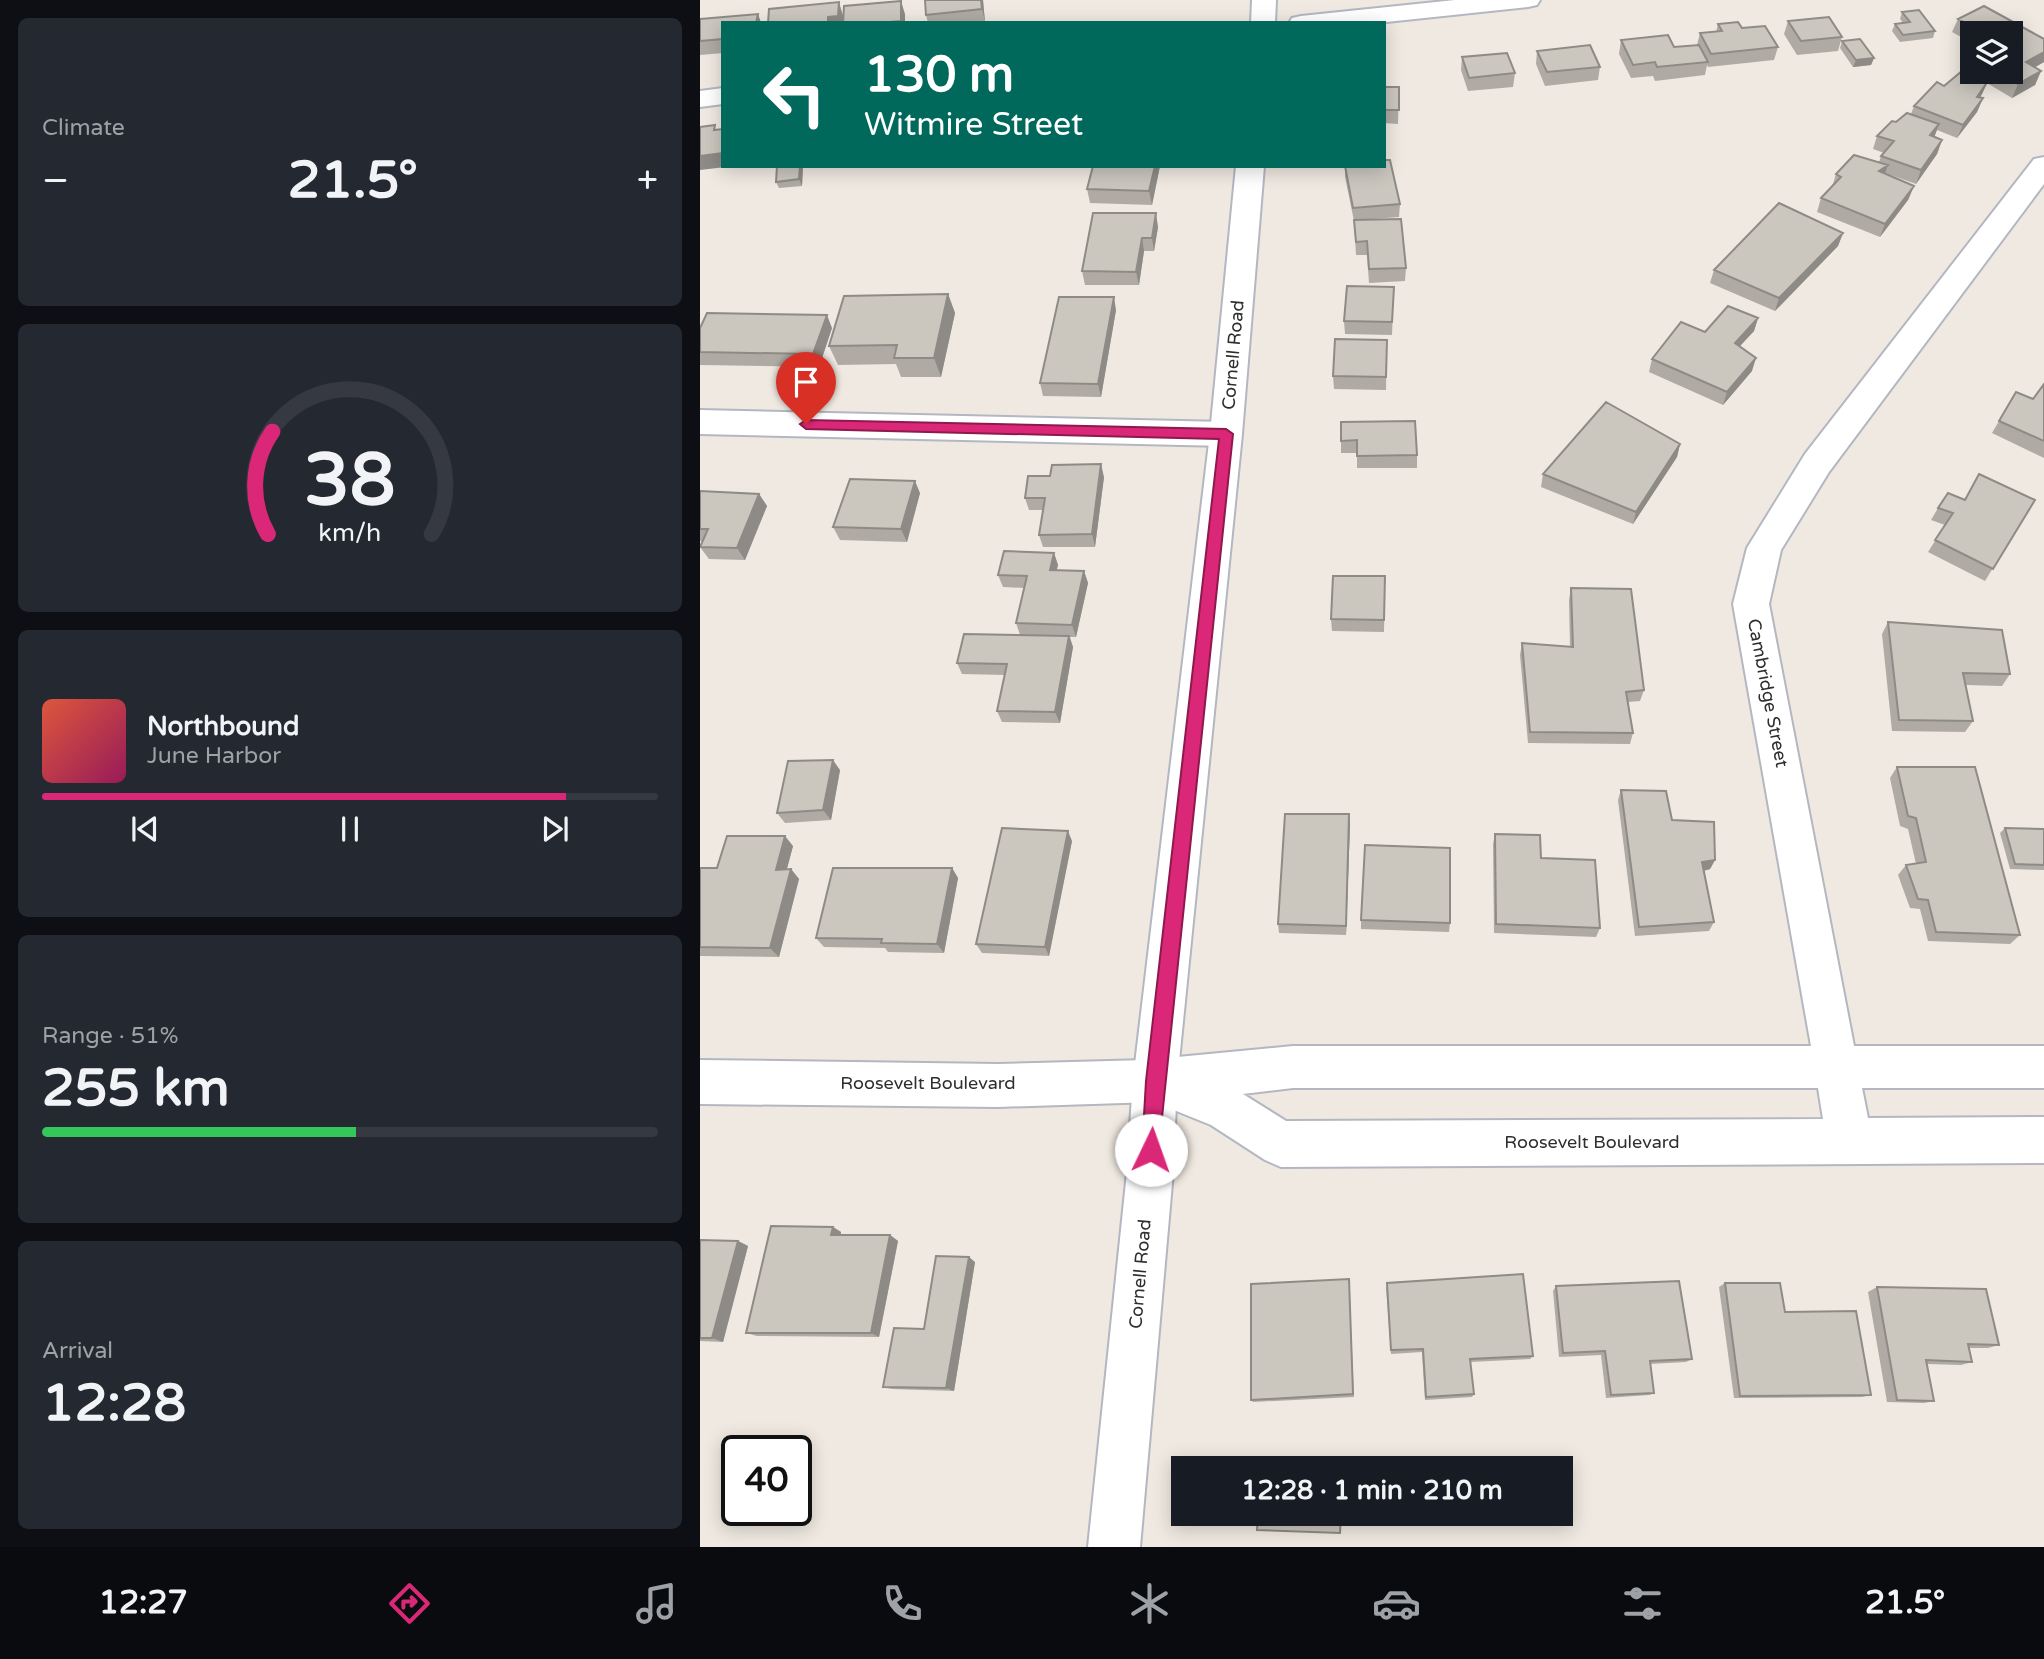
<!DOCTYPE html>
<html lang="en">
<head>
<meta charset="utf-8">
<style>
	:root { --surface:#171b24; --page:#242831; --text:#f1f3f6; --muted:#9ea1a6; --line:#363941; --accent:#db2777 }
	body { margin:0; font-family:"Varela Round",sans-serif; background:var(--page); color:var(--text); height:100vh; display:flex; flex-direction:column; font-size:26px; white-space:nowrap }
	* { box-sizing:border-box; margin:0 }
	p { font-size:23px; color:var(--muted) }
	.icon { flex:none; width:38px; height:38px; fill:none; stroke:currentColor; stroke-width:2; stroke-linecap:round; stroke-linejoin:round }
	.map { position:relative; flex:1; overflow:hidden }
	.details { display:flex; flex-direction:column; gap:18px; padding:18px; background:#0d0f14; width:700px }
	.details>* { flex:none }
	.hud { position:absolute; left:21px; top:21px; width:665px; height:147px; border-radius:0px; box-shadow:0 4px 18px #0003; background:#00695c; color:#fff; overflow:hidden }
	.controls { position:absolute; left:1260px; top:21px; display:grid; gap:14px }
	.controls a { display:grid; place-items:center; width:63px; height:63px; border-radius:0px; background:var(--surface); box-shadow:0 4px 18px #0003; font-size:35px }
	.speed { position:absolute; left:21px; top:1435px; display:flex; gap:14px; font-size:35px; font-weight:700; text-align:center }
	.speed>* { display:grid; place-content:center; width:91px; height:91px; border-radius:50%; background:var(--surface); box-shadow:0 4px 18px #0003; line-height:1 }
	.speed .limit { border:4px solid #111; border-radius:10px; background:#fff; color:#111 }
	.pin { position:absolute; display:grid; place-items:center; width:60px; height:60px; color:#fff; margin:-72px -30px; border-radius:50% 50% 50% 0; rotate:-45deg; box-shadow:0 0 7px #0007 }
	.pin .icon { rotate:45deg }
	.me { position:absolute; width:77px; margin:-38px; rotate:3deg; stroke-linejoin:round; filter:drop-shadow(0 0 5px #0008) }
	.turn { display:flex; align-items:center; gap:24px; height:147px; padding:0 28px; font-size:32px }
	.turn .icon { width:91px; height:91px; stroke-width:2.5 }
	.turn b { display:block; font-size:49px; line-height:60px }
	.big { font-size:52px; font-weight:700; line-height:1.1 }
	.details .tile { flex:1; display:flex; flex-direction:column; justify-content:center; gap:10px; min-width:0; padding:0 24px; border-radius:10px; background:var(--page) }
	.details .dial { align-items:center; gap:0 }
	.dial svg { height:182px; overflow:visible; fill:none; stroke:var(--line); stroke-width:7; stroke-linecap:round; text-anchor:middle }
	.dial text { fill:var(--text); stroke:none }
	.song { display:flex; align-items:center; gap:21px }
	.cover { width:84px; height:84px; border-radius:10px; background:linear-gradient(135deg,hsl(10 70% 55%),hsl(330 70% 35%)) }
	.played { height:7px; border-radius:4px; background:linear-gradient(90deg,var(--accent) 85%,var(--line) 85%) }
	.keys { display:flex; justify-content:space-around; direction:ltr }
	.heat { display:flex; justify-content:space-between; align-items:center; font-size:38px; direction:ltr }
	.charge { height:10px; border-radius:5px; background:linear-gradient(90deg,#34c759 51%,var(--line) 0) }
	.trip { position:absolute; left:471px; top:1456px; width:402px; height:70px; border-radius:0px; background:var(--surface); box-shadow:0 4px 18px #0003; font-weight:700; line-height:70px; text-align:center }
	.tab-bar { display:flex; height:112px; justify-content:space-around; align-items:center; background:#090b0e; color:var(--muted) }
	.tab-bar .icon { width:49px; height:49px }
	.tab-bar .selected { color:var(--accent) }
	.tab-bar b { font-size:32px; color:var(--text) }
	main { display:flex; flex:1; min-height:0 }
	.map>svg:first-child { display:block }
</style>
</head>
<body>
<main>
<section class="details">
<div class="tile"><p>Climate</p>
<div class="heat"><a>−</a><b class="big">21.5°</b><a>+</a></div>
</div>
<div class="tile dial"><svg viewBox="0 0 100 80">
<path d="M14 69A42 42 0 1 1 86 69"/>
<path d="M14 69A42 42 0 0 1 16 24" stroke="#db2777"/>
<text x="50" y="56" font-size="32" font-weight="700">38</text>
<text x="50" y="72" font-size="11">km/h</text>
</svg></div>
<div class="tile">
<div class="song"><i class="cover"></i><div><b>Northbound</b><p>June Harbor</p></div></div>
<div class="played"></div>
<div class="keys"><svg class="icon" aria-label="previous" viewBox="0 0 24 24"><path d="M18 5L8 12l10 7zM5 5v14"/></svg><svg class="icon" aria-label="pause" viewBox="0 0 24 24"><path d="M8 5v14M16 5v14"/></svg><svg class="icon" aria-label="next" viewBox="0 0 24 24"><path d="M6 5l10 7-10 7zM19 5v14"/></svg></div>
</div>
<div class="tile"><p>Range · 51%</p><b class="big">255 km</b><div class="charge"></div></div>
<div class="tile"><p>Arrival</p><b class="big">12:28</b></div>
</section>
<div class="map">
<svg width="1344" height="1547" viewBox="0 0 1344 1547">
	<rect width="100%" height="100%" fill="#efe9e1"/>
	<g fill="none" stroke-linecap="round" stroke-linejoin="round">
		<defs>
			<path id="street" d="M755,0H840L837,5L828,7L677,23H589L592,18L601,16Z
				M23,88V104L0,107V91Z
				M1344,157V184L1129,472L1081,550L1069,604L1154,1046H1344V1088H1162L1168,1118L1344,1117V1163L581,1167L565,1160L511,1125L454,1102L298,1107L0,1104V1060L298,1064L446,1060L593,1046H1111L1033,604L1047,548L1105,454L1334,159ZM593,1088H1118L1123,1119L586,1121L543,1094Z
				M0,410L526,422L537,426L542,434L537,442L526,446L0,434Z"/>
			<path id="secondary" d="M552,0H576L575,23H551Z
				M536,166H564L542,434L477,1081L473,1172L440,1547H388L427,1172L433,1081L510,434Z"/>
		</defs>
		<use href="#street" stroke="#b4b7c1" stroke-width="4"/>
		<use href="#secondary" stroke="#b4b7c1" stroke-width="4"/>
		<use href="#street" fill="#fff" fill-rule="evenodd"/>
		<use href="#secondary" fill="#fff" fill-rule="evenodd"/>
	</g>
	<path fill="#afaba4" d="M225,0H283L285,22L228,23L226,15Z
		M1284,6L1344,39V62L1335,67L1341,71L1335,85L1312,98L1287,83L1280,98H1283L1277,112L1257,138L1237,130L1234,137L1242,140L1237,154L1216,184L1185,173V174L1214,186L1208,200L1180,237L1117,212L1121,198L1132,187L1136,174L1154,155L1179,162L1181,156L1184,153L1173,149L1177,136L1192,121L1196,122L1207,113L1211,114L1214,106L1237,82L1244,86L1262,71L1284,79L1286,72H1311V33H1272V43L1252,32L1258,19Z
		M1202,12L1235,31L1233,38L1200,42L1192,31L1195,24L1203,23L1200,19Z
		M58,14L61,23H23V53L0,55V19Z
		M1088,21L1142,37L1138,51L1097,55L1084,34Z
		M1018,24L1042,28L1078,47L1074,60L1008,67L1007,65L1005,75L955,81L953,76L931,78L919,54L921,40L974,47L997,45L1000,33L1016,32Z
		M1142,41L1174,58L1171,65L1153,67L1140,48Z
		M837,51L900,67L898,80L845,86L836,64Z
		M762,57L815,73L813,87L768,91L761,70Z
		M684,87H699L698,124L684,123Z
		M103,166L102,186L79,188L76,182Z
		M393,166H460L452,205L390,203L387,189Z
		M645,166L700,204L699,217L674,219L706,268L705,281L669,283L667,255H656L654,221L645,177Z
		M458,227L454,251H444L439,285H385L382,271Z
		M1143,233L1138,246L1075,311L1010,283L1014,270Z
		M694,287L692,335L645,334L644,321Z
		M248,294L255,313L241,377H201L196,364L138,365L129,346Z
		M416,310L401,397L343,396L340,383Z
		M1058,318L1054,331L1039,346L1052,371L1023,405L949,372L952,359L1005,332Z
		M0,328H132L119,367L0,365Z
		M687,340L686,390L634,389L633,376Z
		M1344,384V458L1292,433L1299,421L1333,399Z
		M641,422L717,455V468H657V453H641Z
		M980,444L977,457L933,524L841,487L843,474Z
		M350,476L404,477L395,547H343L339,535L343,510H329L325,498Z
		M0,492L59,494L67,506L45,560L9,559L0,547L3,541H0Z
		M220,493L207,542L140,540L133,527Z
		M1264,500H1335L1285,581L1228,552L1245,525L1231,520L1238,508Z
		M354,553L358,565L356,570L384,571L388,583L376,637H370L373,647L360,723L302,722L297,711L305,675L262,674L257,663L320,635L316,623L324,588L303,587L298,575Z
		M685,576L684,632L632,631L631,619Z
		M871,588L944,690L940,701L928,702L933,733L930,744L828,743L820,655L822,643L870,647L869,600Z
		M1188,622L1310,674L1302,686L1266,685L1273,721L1265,732L1192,731L1182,634Z
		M1197,767L1320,935L1310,944L1228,941L1220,909L1210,908L1198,875L1206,865L1216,864L1208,829L1200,826L1190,778Z
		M140,770L131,820L85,823L77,813Z
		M921,790L972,820L1015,860L1010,869L1004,871L1014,922L1009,931L935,936L918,800Z
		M650,824L646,935L579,933L578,924Z
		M1305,828L1344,829V870L1310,869L1300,833Z
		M795,834L900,928L896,937L794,933L793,844Z
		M372,841L349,956L282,953L276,944Z
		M93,846L87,869H91L99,879L79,957L0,956V868H17Z
		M252,868L258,878L244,953L188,952L185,948L124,947L116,938Z
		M661,920L750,923L749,932L661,929Z
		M133,1227L141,1232V1235H190L198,1241L179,1337L57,1336L46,1333Z
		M0,1240L38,1241L48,1246L23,1342L0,1341Z
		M275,1262L254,1391L192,1389L183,1387L224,1329Z
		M649,1279L654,1397L553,1402L551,1400Z
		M1025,1283L1085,1312L1171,1395L1162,1397L1034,1398L1019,1287Z
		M856,1286L992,1359L986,1362L950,1364L954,1393L949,1395L906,1398L901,1355L859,1357L853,1291Z
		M686,1287L833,1356L830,1359L770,1362L774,1394L772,1397L725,1400L722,1352L691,1354Z
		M1177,1287L1299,1345L1288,1348H1269L1272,1362L1261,1365L1227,1364L1234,1401L1224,1403L1187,1402L1168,1292Z"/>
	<path fill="#8e8b86" d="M281,0H283L285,22L282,9Z
		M201,1L205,14V23H201Z
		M139,2L143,16V23H128V17Z
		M58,14L61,23H56Z
		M1344,52V62L1320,76L1326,62Z
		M1174,58L1171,65L1153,67L1156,60Z
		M1341,71L1335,85L1312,98L1318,84Z
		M1288,81L1282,94L1272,110L1277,97Z
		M1283,98L1277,112L1257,138L1263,125Z
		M1239,124L1234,138L1230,135Z
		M1242,140L1237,154L1216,184L1221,170Z
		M23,153V166H34L0,170V156Z
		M1188,165L1183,179L1179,171Z
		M100,166H103L102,186L99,179Z
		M455,166H460L452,205L449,191Z
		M1214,186L1208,200L1180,237L1185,224Z
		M456,213L458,227L454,251L452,238Z
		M1143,233L1138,246L1075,311L1079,298Z
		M442,238L444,251L439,285L436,272Z
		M248,294L255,313L241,377L234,358Z
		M414,297L416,310L401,397L398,384Z
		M127,315L132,328L119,367L113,354Z
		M1058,318L1054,331L1031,356L1035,343Z
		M1056,358L1052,371L1023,405L1027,392Z
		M980,444L977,457L933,524L936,512Z
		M401,464L404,477L395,547L392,534Z
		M215,481L220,493L207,542L201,529Z
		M59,494L67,506L45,560L37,548Z
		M354,553L358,565L354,582L350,570Z
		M384,571L388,583L376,637L372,625Z
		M369,636L373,647L360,723L355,712Z
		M133,760L140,770L131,820L123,810Z
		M649,814L650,824L646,935V926Z
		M368,831L372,841L349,956L345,947Z
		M85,836L93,846L84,879L76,870Z
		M1015,860L1010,869L998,872L1002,862Z
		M252,868L258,878L244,953L237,944Z
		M91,869L99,879L79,957L70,948Z
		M133,1227L141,1232L140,1240L131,1235Z
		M190,1235L198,1241L179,1337L171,1333Z
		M38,1241L48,1246L23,1342L12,1338Z
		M269,1257L275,1262L254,1391L246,1388Z"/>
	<path fill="#cbc7bf" stroke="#8e8b86" stroke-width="2" d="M225,0H281L282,9L226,15Z
		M201,1V21L180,23H143L144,6Z
		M139,2L138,16L128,17V23H68L69,9Z
		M1284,6L1344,39V52L1326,62L1341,71L1318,84L1297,72H1311V50L1312,49L1311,48V33H1284L1258,19Z
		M1219,10L1235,31L1203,35L1195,24L1210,22L1202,12Z
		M58,14L56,23H23V39L0,41V19Z
		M1129,17L1142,37L1101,41L1088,21Z
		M1038,22L1042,28L1065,26L1078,47L1011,54L1000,33L1022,31L1018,24Z
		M968,35L974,47L999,45L1008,62L957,67L955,62L933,65L921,40Z
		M1160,39L1174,58L1156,60L1142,41Z
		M890,45L900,67L847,72L837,51Z
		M807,53L815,73L769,78L762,57Z
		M1262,71L1288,81L1277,97L1283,98L1263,125L1214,106L1237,82L1244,86Z
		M684,87H699V110H684Z
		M1207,113L1239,124L1230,135L1242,140L1221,170L1181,156L1194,141L1177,136L1192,121L1196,122Z
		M15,125L14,130L23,129V153L0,156V127Z
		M1154,155L1188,165L1179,171L1214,186L1185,224L1121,198L1141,177L1136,174Z
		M684,160H690L700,204L653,208L645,166H684Z
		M77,166H100L99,179L76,182Z
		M393,166H455L449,191L387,189Z
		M1079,203L1143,233L1079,298L1014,270Z
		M393,213H456L452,238H442L436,272L382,271Z
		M701,219L706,268L669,269L667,241L656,242L654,220Z
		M647,286L694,287L692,322L644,321Z
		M248,294L234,358H194L197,345L129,346L144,296Z
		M359,297H414L398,384L340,383Z
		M1028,306L1058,318L1035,343L1056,358L1027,392L952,359L981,322L1005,332Z
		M7,313L127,315L113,354L0,352V328Z
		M635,339L687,340L686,377L633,376Z
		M1344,384V441L1299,421L1316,392L1333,399Z
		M906,402L980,444L936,512L843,474Z
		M715,421L717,455L657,456V440L641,441V422Z
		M401,464L392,534L339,535L345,498H325L328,476H350L352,465Z
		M1279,474L1335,500L1293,569L1235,540L1253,513L1238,508L1248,493L1265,500Z
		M150,479L215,481L201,529L133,527Z
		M0,491L59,494L37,548L0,547L8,529H0Z
		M304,551L354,553L350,570L384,571L372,625L316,623L327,576L298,575Z
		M633,576H685L684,620L631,619Z
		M871,588L931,589L944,690L926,692L933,733L830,732L822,643L873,647Z
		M1188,622L1302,630L1310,674L1263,673L1273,721L1199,720Z
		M264,634L369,636L355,712L297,711L307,664L257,663Z
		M133,760L123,810L77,813L88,761Z
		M1197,767H1275L1320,935L1236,932L1228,900L1218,899L1206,865L1226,862L1216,818L1208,816Z
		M921,790L966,791L972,820L1014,822L1015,860L1002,862L1014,922L939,927Z
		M585,814H649L646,926L578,924Z
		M302,828L368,831L345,947L276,944Z
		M1305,828L1344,829V865L1315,864Z
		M795,834L840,835L841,858L895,860L900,928L796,924Z
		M27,836H85L76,870L91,869L70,948L0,947V868H17Z
		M665,845L750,848V923L661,920Z
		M133,868H252L237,944L181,943L182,939L116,938Z
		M71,1226L133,1227L131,1235H190L171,1333H46Z
		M0,1240L38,1241L12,1338H0Z
		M236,1256L269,1257L246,1388L183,1387L194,1328L224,1329Z
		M823,1274L833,1356L770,1359L774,1394L726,1397L723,1349L691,1350L687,1283Z
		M649,1279L653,1394L551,1400V1284Z
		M979,1281L992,1359L950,1361L954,1393L911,1395L905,1351L863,1353L856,1286Z
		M1025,1283H1080L1085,1312L1156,1311L1171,1395L1040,1396Z
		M1177,1287L1286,1289L1299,1345L1268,1344L1272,1362L1226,1360L1234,1401L1197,1400Z
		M562,1466L616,1468H562Z
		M558,1514H641L640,1533L557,1530Z"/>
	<path fill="#db2777" stroke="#8e194d" stroke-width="2" d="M106,420L526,429L533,434L458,1156L451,1159L444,1156L442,1150L446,1081L519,439L106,429L100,424Z"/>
	<g text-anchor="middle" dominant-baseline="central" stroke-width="6" stroke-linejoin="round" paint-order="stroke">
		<g font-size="18" fill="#2e2e2e" stroke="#fff">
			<text transform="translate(533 355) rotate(-85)">Cornell Road</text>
			<text transform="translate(1068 693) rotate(79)">Cambridge Street</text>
			<text x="228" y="1083">Roosevelt Boulevard</text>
			<text x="892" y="1142">Roosevelt Boulevard</text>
			<text transform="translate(440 1274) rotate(-85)">Cornell Road</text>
		</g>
	</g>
</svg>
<div class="controls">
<a><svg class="icon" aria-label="layers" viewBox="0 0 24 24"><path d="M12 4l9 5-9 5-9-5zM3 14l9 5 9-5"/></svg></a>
</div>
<div class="speed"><div class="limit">40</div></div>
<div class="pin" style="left:106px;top:424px;background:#d93025"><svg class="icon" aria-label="arrive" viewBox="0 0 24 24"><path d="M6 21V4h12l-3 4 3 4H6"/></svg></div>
<svg class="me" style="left:451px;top:1150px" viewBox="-20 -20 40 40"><circle r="19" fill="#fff"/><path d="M0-13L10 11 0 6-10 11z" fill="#db2777"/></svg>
<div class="trip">12:28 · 1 min · 210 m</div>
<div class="hud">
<div class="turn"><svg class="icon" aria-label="left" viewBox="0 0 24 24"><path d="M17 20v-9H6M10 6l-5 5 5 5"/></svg><div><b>130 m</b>Witmire Street</div></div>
</div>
</div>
</main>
<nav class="tab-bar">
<b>12:27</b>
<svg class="icon selected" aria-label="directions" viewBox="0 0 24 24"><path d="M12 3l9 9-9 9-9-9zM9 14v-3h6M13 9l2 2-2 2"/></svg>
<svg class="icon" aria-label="music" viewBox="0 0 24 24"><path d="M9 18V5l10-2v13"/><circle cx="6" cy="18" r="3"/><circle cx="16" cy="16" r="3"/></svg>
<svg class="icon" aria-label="phone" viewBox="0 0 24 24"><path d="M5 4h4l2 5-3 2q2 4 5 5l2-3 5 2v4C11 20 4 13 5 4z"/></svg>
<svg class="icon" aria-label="climate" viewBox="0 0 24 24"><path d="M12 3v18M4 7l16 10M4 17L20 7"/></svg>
<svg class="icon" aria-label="car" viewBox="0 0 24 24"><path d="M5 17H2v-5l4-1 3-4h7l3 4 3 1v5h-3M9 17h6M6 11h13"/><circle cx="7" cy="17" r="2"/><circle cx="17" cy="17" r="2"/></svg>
<svg class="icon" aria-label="filters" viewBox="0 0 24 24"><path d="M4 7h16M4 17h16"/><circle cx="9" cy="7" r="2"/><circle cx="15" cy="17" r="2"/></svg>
<b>21.5°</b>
</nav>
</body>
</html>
